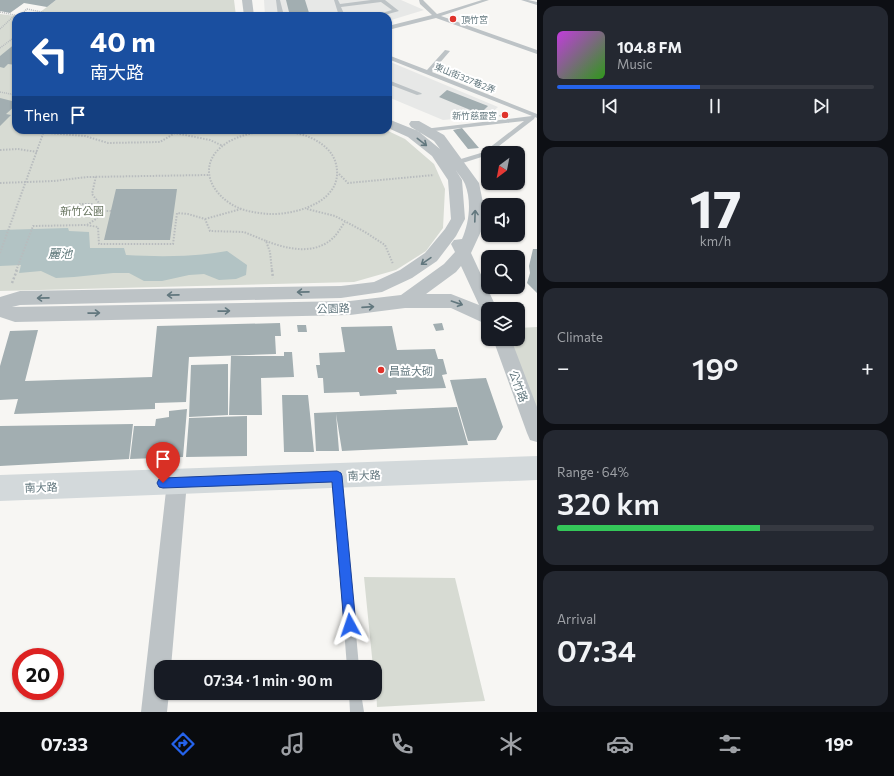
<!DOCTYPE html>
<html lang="en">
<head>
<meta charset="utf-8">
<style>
	:root { --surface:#171b24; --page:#242831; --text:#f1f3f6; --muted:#9ea1a6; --line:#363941; --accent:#2563eb }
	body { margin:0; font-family:Commissioner,"Noto Sans TC",sans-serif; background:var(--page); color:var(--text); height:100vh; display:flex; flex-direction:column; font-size:15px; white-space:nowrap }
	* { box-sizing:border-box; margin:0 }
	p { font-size:13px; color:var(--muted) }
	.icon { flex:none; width:22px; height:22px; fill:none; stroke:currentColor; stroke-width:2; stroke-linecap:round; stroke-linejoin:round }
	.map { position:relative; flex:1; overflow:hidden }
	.sheet { display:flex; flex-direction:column; gap:6px; padding:6px; background:#0d0f14; width:357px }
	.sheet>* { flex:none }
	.hud { position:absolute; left:12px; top:12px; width:380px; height:122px; border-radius:12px; box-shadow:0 1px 3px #0004; background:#1a4fa0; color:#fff; overflow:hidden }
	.needle { width:26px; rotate:212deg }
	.buttons { position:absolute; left:481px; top:146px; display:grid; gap:8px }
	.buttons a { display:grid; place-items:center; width:44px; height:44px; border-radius:8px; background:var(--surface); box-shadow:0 1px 3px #0004; font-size:20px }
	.speed { position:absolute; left:12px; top:648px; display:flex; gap:8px; font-size:20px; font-weight:700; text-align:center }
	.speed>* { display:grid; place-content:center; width:52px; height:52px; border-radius:50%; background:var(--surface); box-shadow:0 1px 3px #0004; line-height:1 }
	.speed .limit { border:6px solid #d22; background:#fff; color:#111 }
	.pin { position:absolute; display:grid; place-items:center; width:34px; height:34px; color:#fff; margin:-41px -17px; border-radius:50% 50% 50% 0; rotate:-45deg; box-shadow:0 0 4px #0007 }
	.pin .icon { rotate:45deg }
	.me { position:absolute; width:44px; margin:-22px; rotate:355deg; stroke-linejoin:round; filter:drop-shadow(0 0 3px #0008) }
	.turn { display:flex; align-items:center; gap:14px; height:84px; padding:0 12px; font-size:18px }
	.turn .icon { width:52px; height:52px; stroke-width:2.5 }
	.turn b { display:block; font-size:28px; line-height:34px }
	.then { display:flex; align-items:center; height:38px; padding:0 12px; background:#0003; gap:8px; font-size:15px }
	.big { font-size:30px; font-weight:600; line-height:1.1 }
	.sheet .tile { flex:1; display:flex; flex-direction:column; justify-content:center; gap:6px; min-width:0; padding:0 14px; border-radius:12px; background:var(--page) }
	.sheet .dial { align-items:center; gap:0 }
	.dial b { font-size:52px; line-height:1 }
	.song { display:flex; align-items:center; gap:12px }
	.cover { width:48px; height:48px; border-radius:6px; background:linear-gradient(135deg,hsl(290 70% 55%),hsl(110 70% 35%)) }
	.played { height:4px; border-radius:2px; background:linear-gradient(90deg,var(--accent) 45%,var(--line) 45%) }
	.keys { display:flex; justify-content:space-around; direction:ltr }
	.heat { display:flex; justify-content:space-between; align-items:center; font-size:22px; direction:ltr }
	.charge { height:6px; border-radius:3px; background:linear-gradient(90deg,#34c759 64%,var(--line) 0) }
	.trip { position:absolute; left:154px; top:660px; width:228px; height:40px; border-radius:12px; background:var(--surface); box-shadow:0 1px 3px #0004; font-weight:600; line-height:40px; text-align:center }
	.tab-bar { display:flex; height:64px; justify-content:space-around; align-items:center; background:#090b0e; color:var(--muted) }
	.tab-bar .icon { width:28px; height:28px }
	.tab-bar .active { color:var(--accent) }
	.tab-bar b { font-size:18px; color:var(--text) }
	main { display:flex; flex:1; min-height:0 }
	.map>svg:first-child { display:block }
</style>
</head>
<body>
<main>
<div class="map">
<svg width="537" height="712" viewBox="0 0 537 712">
	<rect width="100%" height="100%" fill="#f7f6f3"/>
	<path fill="#e7e8e7" d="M264,0H401L424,10L388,21V16H265Z
		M388,61L498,107L488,116L443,120L388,97Z"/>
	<path fill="#d7dbd3" d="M56,0H234L236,16H35Z
		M0,14L16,16V130H386L405,139L434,164L445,189L443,228L426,251L396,270L354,282L0,291Z
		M537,327V433L502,339H518V328Z
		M364,577L455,578L485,701L377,707L375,667H373Z"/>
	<path fill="#b2c3c4" d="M68,228L69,231L89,232L90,248H124L126,255C159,257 194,257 227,251L247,265L246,275L236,279L219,280L204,274L189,275L162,281H144L129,273H113L74,277L56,278L41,271L19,273L21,265L0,266V230Z"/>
	<path fill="#a2aeb1" d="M0,0H56L47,7L24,3L10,13L0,11Z
		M286,0H305L310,16H290Z
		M16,43V65L8,64L4,68L0,67V56Z
		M447,90L488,106L480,114L439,97Z
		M0,98L16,102V105L6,114L11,115L0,126Z
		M504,111L510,114L506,119L499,116Z
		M462,128L479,148L468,149L453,130Z
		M116,189H177L170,240H104Z
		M533,249H537V293L527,283L530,273L529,266Z
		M280,323L281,336H275L276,354L189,357L186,402L155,403V409L14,414L18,399L0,400V366L10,331L38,330L25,381L152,377L157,326Z
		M442,323L444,330L436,331L433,324Z
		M297,325H306L307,332H298Z
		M392,326L397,350L435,349L438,359H443L447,374L442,375L446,388L396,390L397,394L360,396L359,392L324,393L323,378H318L316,365H320L319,353L345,352L341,327Z
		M284,352H292L294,377L261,378L262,415H229L231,356H284Z
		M228,364V415L189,417L191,365Z
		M486,378L503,427L496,440L468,441L450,380Z
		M282,395H308L314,452H284Z
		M457,407L468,445L342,451L336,414L339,451H316L314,413Z
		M187,409L183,457L130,459L134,426H155L156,419L169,417V411Z
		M247,416V456L186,457L189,418Z
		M133,424L129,459L0,466V426Z"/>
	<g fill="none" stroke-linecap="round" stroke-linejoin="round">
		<path stroke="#b8bcbe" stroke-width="1.5" stroke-dasharray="1 1" stroke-linecap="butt" d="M0,12L19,16L27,9L46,13
			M0,29L15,15
			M0,48L16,36
			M0,92L16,95"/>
		<path stroke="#b8bcbe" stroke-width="2" stroke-dasharray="1.5 1.5" stroke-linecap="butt" d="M43,130L49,133L85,136L108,143L160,142L175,133L210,140L223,146
			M270,130C283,131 297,132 309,137C321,142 333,151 336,164C345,201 297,215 269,214C256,213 242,211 231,204C203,186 200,156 232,140C244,134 257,132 270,130Z
			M0,150L18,149L37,152
			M339,174L348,183L434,175
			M0,183L54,181L87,177L208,175
			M79,204H93L102,211H111
			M307,209L335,216L365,232L385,245L393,264
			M205,219L241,209
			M87,225L96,219L102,211L99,203L92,194L96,176
			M266,241C287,249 315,256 334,237C338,233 341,227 345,222
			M0,253L44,131
			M16,271L33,226L86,225L98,227L99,244H173L177,213L188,214L205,219L210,231L244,232L266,241L270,252L272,271"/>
		<path stroke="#b8bcbe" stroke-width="2.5" stroke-dasharray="2 2" stroke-linecap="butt" d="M272,270L273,278
			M12,283L17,270"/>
		<path fill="#bdc3c6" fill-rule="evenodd" d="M276,0H280L284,16H278Z
			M334,0H338L340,4L371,0H385L399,11L381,16H372L392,10L381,2L341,7L345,16H339Z
			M419,0H423L437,14L482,0H489L441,16L537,50V54L436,18L388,30V26L432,15L420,4Z
			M521,0H528L537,2V5Z
			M445,50L450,51L432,72L537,114V118L535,117L534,119L490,153H488V155L453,166L450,164L451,162L484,152L524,121L426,132L423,130L424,129L532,116L388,59V55L427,70Z
			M388,80L421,93L422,94L417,95L388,84Z
			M337,472L341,473L342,477L359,667H347L332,477L333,473Z
			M349,693H361L364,712H350Z"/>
		<path fill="#bdc3c6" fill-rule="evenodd" d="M242,0H252L254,16H244Z
			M388,119L418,131L440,149L434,141L411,127L409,124L411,121H419L444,135L479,183L483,203V227L471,253L497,309H488V325L451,308H405L350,315L15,322L0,317V297L20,291L341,286L374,282L400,270L425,253L445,229L451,219L448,180L432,156L408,137L388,128ZM455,169C458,174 463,179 465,184C472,202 469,223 462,239L454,240L451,244L455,252L444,264L401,295L350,301L12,307L20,305L341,298L382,292L412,278L437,261L456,236L465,219L462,180ZM461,266L479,305L451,294H426L456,272Z
			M493,339H511L537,407V442L530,440L527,433Z
			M177,472L184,475L187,482L171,667H161V693H169L167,712H141L167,482L170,475Z"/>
		<path fill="#d3d9db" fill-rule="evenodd" d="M537,456V480L0,501V475Z"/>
	</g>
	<defs><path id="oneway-shaft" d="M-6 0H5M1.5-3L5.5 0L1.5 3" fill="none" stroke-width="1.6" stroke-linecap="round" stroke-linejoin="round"/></defs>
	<g stroke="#62777e">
		<use href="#oneway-shaft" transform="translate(422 142) rotate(38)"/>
		<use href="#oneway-shaft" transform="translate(475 216) rotate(-88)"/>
		<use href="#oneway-shaft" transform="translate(426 261) rotate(145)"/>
		<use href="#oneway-shaft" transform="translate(303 292) rotate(179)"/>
		<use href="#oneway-shaft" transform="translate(173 295) rotate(179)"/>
		<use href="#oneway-shaft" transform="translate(43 298) rotate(179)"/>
		<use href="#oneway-shaft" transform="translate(457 303) rotate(19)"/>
		<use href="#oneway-shaft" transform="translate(368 307) rotate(-4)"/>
		<use href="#oneway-shaft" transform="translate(224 311) rotate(-1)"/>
		<use href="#oneway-shaft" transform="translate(94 313) rotate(-1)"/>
	</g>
	<path fill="#2563eb" stroke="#184099" d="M337,471L341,473L342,476L356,625L354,630L350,632L345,630L344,625L332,482L163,488L159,487L157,483L159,479L163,478Z"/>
	<g fill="#df332b" stroke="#fff" stroke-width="1.5">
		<circle cx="453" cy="19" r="4"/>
		<circle cx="505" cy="115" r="4"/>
		<circle cx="381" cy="370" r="4"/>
	</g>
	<g text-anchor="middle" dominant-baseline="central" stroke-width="4" stroke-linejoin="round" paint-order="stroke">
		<g font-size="9" fill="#62777e" stroke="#fff" text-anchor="start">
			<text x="461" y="19">頂竹宮</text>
			<text x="497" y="115" text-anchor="end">新竹慈靈宮</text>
		</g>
		<g font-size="9" fill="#62777e" stroke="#fff">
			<text transform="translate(465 78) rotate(22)">東山街327巷2弄</text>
		</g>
		<g font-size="11" fill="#697661" stroke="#fff">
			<text x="82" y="210">新竹公園</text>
		</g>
		<g font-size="11" fill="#62777e" stroke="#fff">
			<text transform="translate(333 308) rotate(-2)">公園路</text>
			<text transform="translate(519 386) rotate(69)">公竹路</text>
			<text transform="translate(364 475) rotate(-2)">南大路</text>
			<text transform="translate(41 487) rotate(-2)">南大路</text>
		</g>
		<g font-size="11" fill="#62777e" stroke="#fff" text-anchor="start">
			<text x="389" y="370">昌益大砌</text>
		</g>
		<g font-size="12" font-style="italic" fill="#5d7779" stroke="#fff">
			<text x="60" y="253">麗池</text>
		</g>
	</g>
</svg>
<div class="buttons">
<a><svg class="needle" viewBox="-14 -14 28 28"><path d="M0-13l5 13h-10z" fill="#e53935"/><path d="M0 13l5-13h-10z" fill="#9ea1a6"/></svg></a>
<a><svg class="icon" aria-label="sound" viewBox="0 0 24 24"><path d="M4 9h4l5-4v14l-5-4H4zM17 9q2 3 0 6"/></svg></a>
<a><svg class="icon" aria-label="search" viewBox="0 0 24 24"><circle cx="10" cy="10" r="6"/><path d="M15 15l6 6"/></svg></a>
<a><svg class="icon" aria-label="layers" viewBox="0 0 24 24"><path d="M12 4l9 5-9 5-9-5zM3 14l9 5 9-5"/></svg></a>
</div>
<div class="speed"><div class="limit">20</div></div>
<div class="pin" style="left:163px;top:483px;background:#d93025"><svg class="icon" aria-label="arrive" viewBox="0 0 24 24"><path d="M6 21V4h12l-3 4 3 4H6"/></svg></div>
<svg class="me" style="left:350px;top:625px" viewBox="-20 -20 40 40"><path d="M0-17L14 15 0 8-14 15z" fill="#2563eb" stroke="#fff" stroke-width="4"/></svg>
<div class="trip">07:34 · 1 min · 90 m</div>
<div class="hud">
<div class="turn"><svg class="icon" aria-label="left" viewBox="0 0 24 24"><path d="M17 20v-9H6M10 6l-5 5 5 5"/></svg><div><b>40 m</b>南大路</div></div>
<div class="then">Then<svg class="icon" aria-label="arrive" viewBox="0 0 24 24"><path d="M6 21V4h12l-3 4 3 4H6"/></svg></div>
</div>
</div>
<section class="sheet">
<div class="tile">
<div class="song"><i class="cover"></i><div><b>104.8 FM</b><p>Music</p></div></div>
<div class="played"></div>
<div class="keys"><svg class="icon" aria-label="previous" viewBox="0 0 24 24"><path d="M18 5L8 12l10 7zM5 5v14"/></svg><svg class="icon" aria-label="pause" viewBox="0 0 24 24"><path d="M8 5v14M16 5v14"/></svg><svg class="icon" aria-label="next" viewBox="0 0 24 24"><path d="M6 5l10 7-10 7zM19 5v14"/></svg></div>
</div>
<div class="tile dial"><b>17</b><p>km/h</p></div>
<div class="tile"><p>Climate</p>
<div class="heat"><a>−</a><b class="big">19°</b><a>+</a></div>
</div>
<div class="tile"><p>Range · 64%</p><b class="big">320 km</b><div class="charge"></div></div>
<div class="tile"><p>Arrival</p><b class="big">07:34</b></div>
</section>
</main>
<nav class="tab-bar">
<b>07:33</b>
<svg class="icon active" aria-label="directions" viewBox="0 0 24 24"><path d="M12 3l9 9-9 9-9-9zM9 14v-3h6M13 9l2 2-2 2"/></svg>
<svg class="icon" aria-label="music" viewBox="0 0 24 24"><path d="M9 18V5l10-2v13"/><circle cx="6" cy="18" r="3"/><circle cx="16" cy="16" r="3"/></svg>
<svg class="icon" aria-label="phone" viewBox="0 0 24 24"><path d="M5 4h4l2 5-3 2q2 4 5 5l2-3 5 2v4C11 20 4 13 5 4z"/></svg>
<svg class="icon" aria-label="climate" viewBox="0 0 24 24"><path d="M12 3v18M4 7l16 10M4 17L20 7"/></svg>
<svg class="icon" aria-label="car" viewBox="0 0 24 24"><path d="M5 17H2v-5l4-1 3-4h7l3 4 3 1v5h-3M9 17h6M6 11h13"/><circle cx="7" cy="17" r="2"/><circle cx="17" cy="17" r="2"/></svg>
<svg class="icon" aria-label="filters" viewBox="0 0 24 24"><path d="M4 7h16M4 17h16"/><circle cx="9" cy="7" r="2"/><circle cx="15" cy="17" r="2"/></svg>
<b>19°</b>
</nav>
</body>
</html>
